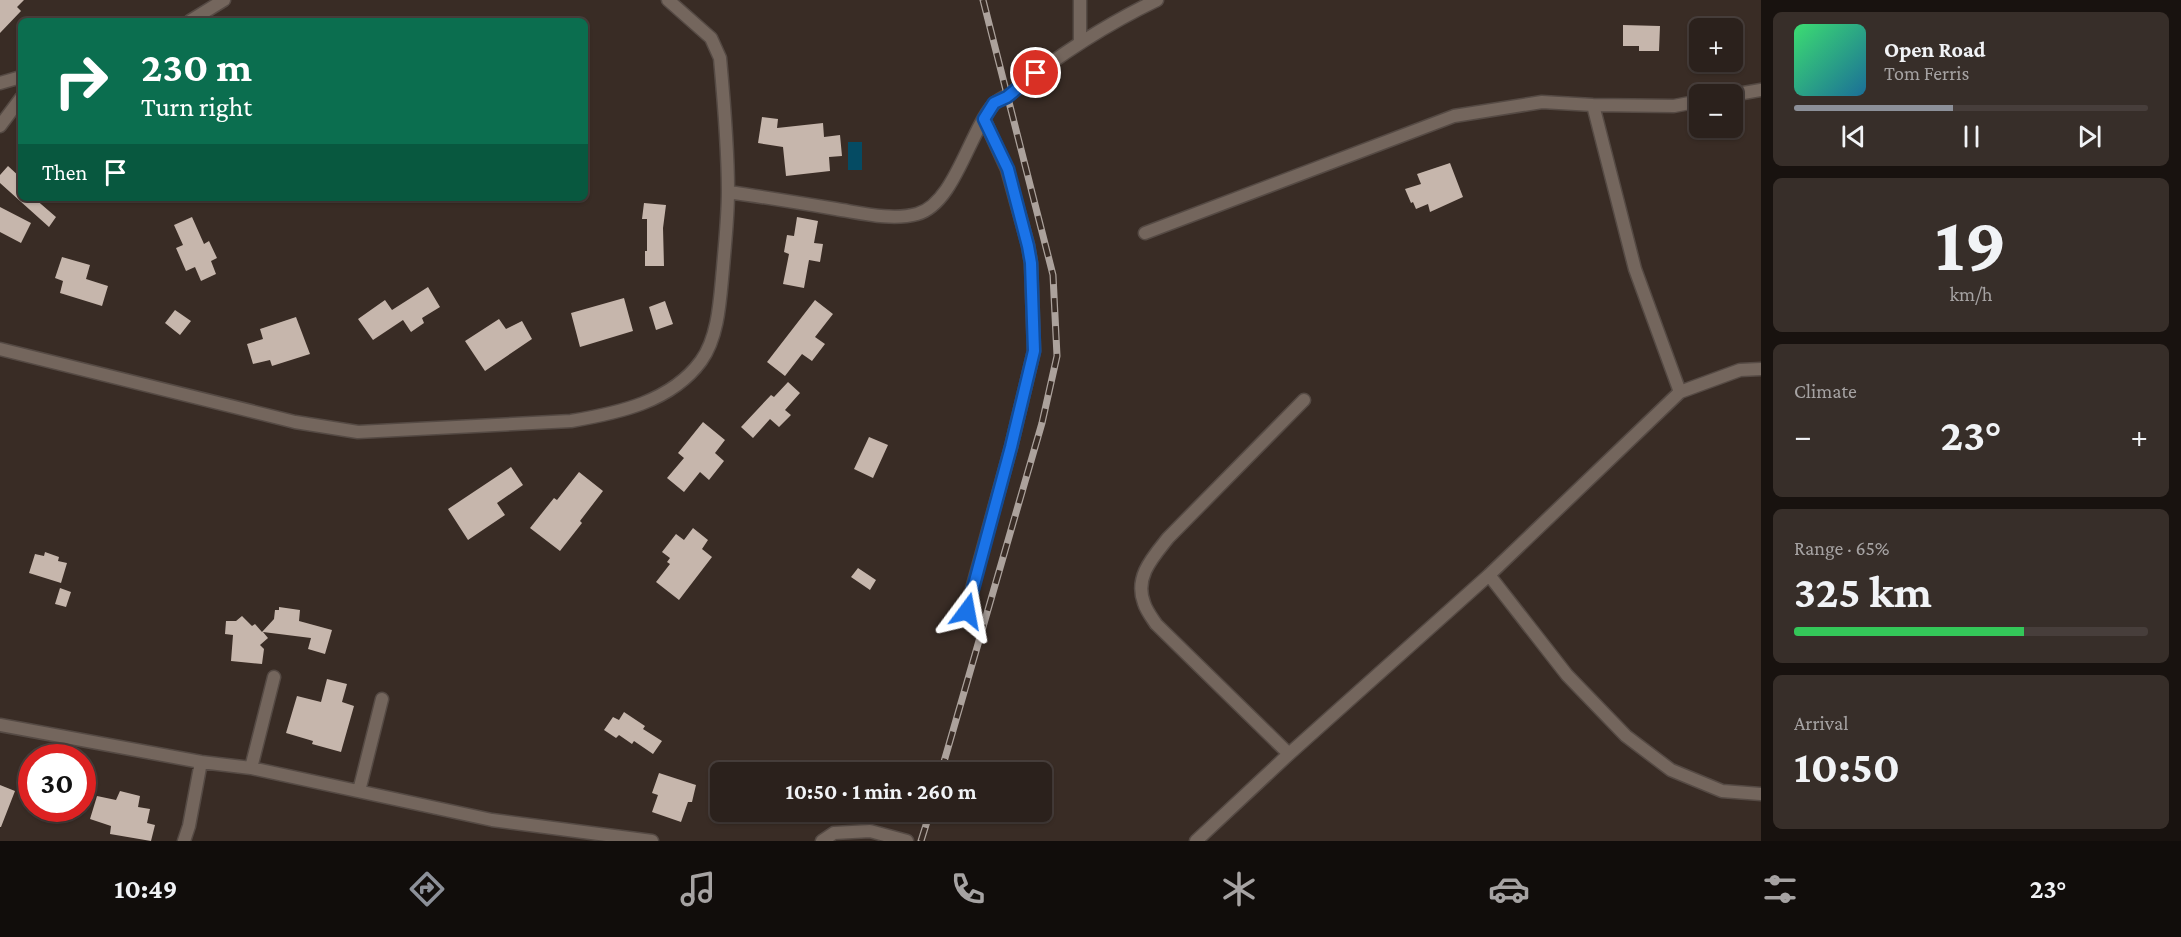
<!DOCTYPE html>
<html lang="en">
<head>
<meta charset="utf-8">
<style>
	:root { --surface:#2b211c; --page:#372e29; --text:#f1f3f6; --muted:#a6a3a3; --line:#473e3b; --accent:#8c9099 }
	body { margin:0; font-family:"Crimson Pro",serif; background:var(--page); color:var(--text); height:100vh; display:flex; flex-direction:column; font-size:22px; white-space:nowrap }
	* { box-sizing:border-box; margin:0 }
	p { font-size:20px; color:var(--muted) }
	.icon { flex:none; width:33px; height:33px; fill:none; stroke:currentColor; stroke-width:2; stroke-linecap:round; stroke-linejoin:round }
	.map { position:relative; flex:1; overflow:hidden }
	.drawer { display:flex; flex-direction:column; gap:12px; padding:12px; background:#18120f; width:420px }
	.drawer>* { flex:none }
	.guide { position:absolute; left:18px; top:18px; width:570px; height:183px; border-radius:9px; box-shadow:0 2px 4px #0004,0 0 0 2px var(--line); background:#0b6e4f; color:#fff; overflow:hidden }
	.buttons { position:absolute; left:1689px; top:18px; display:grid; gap:12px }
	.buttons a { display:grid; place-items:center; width:54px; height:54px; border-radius:9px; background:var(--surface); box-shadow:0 2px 4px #0004,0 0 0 2px var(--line); font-size:30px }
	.speed { position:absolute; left:18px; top:744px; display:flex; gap:12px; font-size:30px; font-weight:700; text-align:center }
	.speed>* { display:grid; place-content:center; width:78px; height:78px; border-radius:50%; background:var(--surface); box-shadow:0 2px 4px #0004,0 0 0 2px var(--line); line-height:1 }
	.speed .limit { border:9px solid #d22; background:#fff; color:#111 }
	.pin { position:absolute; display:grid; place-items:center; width:51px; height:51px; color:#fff; margin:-26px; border:3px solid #fff; border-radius:50%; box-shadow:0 2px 6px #0007 }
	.me { position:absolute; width:66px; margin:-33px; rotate:13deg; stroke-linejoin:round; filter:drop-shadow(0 0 4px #0008) }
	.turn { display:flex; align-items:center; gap:21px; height:126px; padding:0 24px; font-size:27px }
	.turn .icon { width:78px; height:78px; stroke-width:2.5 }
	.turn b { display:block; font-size:42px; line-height:51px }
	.then { display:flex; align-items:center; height:57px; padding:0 24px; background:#0003; gap:12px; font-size:22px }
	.big { font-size:45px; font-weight:700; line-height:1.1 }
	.drawer .tile { flex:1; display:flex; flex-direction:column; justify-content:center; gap:9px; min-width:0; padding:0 21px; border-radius:9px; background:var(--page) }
	.drawer .dial { align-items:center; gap:0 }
	.dial b { font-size:78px; line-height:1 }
	.song { display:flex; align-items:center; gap:18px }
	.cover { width:72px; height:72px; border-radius:9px; background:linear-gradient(135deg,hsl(140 70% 55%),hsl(200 70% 35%)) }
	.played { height:6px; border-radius:3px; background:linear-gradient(90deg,var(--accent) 45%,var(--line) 45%) }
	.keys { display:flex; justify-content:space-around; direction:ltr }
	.heat { display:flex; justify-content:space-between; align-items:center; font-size:33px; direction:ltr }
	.charge { height:9px; border-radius:4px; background:linear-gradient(90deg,#34c759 65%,var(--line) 0) }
	.trip { position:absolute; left:710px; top:762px; width:342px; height:60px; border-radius:9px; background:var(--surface); box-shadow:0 2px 4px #0004,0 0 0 2px var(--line); font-weight:700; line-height:60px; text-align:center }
	.tabs { display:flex; height:96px; justify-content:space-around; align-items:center; background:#110d0b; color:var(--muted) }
	.tabs .icon { width:42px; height:42px }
	.tabs .active { color:var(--accent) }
	.tabs b { font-size:27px; color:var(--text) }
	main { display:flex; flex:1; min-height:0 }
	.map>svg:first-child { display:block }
</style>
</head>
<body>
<main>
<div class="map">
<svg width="1761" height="841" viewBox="0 0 1761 841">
	<rect width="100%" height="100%" fill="#392c25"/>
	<path fill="#054b63" d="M848,142H862V170H848Z"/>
	<path fill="#c6b6ac" d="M0,0H24L17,7L21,11L0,33Z
		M1623,25L1660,26L1659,51H1639V46H1623Z
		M1688,28H1700V54L1687,53Z
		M762,117L778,119L777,128L823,123L824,137L840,135L842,156L829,157L830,171L786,176L783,147L758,143Z
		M1450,163L1463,197L1430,212L1428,204L1416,209L1413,202L1411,203L1405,189L1421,184L1417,174Z
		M8,166L21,178V198H34L56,217L49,227L0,183V175Z
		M644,203L666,205L663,228L664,266H645V251H647V219H642Z
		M0,207L31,223L21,243L0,232Z
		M192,217L204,244L209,241L217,258L211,261L216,274L201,281L195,267L186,271L176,248L183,245L174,225Z
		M797,217L818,221L814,243L823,244L820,262L809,260L804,288L783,284L789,254L784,252L787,235L794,236Z
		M62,257L90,265L86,279L108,286L102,306L60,293L63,281L55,278Z
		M428,287L440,307L422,318L424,323L411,332L403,320L373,340L358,319L385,300L392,310Z
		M624,298L633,331L580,347L571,313Z
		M815,300L833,314L815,337L825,344L812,361L802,354L785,376L767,362Z
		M665,301L673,324L656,330L649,307Z
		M175,310L191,321L180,335L165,323Z
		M296,317L310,354L272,366L270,360L253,364L247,344L263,339L260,329Z
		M499,319L506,329L522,321L532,339L485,371L465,341Z
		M788,382L800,393L785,410L791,415L779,427L770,419L753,438L741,427L771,395L774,397Z
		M703,422L725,440L715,453L724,461L709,480L700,472L684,492L667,478L684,458L678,453Z
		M869,437L888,445L873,478L854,469Z
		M511,467L523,485L497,503L505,515L468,540L448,509Z
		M579,472L603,491L580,521L582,523L560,551L530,528L554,498L557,500Z
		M693,528L708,540L702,549L712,557L679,600L656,582L670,564L667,562L670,558L662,552L676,534L684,540Z
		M45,552L59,557L58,561L67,563L61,583L29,573L35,554L44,556Z
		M858,568L876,580L870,590L851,577Z
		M60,588L71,592L66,607L55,604Z
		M279,607L300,610L299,621L332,630L325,654L308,649L311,638L263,632L268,638L260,645L264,649L262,664L231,661L233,635L225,634L226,621H236L242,616L252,626L255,624L262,632L274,619L275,610H279Z
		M327,679L347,684L342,702L354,706L341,752L312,744L313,741L286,733L297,696L321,702Z
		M624,712L645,726L643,729L662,741L653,754L634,741L632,744L619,735L616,738L604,730L613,717L619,720Z
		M659,773L696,785L692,802H688L681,822L652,812L658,795L652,793Z
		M0,785L15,791L1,827H0Z
		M120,791L140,796L138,807L150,809L147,823L155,825L151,841L110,834L111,826L90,819L97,796L116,800Z"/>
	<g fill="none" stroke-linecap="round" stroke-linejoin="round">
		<defs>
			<path id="minor" d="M1080,0V41
				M190,21L224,0
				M0,83L21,77
				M1732,95L1761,90
				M1593,105L1635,269L1680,392
				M0,126L21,98
				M728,192C764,197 800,203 836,209C861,213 892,221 917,214C954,204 969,133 993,105C998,99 1009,96 1015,90C1060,54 1105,25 1157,0
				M1145,233L1454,116L1542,102L1593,105L1674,106L1700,101
				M0,349L295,422L358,432L571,421C618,413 671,402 701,361C719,336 720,298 723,268C725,243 728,217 728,191C728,147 724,102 720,58L711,38L668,0
				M1489,575L1567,675L1626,736L1671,770L1722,791L1761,794
				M978,622L967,611L972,589L1011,447L1034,351L1031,263L1028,245L1007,169L984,119
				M0,725L201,762L251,768L492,820L652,841
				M1289,754L1156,624C1152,618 1146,610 1144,603C1134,577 1153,557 1168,538L1304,400
				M251,768L274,677
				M359,791L382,699
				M184,841L189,826L201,762
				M822,841L834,833L870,831L907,841
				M1196,841L1289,754L1489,575L1680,392L1740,370L1761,369"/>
		</defs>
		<use href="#minor" stroke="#554a44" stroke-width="15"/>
		<use href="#minor" stroke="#74665d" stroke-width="12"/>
		<defs>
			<path id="rail" d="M941,772L1042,423L1057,356L1053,275L983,0
				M921,841L930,812"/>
		</defs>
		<use href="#rail" stroke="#aca29c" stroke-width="7"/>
		<use href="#rail" stroke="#392c25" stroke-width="4.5" stroke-dasharray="14" stroke-linecap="butt"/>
	</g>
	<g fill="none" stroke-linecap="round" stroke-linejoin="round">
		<defs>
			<path id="route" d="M967,611L1011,447L1034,351L1031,263L1028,246L1008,169L984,119L994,103L1007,97L1036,73"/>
		</defs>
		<use href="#route" stroke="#114b97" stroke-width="15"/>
		<use href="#route" stroke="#1a73e8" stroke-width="10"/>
	</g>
</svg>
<div class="buttons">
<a>+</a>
<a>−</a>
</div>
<div class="speed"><div class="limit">30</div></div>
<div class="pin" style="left:1036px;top:73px;background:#d93025"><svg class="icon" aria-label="arrive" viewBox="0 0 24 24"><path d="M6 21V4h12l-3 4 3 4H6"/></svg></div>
<svg class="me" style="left:967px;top:611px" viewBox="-20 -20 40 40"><path d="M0-17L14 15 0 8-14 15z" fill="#1a73e8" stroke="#fff" stroke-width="4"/></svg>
<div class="trip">10:50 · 1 min · 260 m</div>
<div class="guide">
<div class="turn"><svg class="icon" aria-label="right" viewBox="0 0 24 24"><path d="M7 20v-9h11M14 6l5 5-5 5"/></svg><div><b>230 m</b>Turn right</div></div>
<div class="then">Then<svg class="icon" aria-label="arrive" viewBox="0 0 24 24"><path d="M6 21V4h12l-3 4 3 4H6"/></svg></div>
</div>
</div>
<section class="drawer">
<div class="tile">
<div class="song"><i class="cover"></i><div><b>Open Road</b><p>Tom Ferris</p></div></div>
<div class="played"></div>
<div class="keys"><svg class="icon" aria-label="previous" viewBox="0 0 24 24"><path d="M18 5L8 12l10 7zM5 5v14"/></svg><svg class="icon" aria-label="pause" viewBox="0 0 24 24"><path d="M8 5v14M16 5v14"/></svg><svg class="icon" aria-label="next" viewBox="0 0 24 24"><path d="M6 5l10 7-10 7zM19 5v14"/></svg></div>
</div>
<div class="tile dial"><b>19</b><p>km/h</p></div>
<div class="tile"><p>Climate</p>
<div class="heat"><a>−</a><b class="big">23°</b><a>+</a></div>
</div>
<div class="tile"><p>Range · 65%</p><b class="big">325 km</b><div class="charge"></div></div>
<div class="tile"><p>Arrival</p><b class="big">10:50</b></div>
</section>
</main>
<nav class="tabs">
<b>10:49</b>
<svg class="icon active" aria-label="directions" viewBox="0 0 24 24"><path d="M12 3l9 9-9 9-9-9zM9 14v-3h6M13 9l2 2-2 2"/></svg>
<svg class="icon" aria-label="music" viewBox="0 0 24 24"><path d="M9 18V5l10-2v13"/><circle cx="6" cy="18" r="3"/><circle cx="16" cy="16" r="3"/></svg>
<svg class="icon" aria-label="phone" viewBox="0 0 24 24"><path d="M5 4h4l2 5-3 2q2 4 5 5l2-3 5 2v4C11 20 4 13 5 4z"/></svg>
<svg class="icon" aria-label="climate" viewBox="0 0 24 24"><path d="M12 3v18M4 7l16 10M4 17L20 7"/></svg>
<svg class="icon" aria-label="car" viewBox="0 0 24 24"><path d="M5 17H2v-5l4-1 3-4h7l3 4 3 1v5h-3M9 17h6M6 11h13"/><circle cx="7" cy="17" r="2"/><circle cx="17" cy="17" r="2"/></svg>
<svg class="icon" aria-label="filters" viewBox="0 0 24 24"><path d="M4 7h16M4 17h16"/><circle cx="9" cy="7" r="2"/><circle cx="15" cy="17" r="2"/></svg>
<b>23°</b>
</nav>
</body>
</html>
